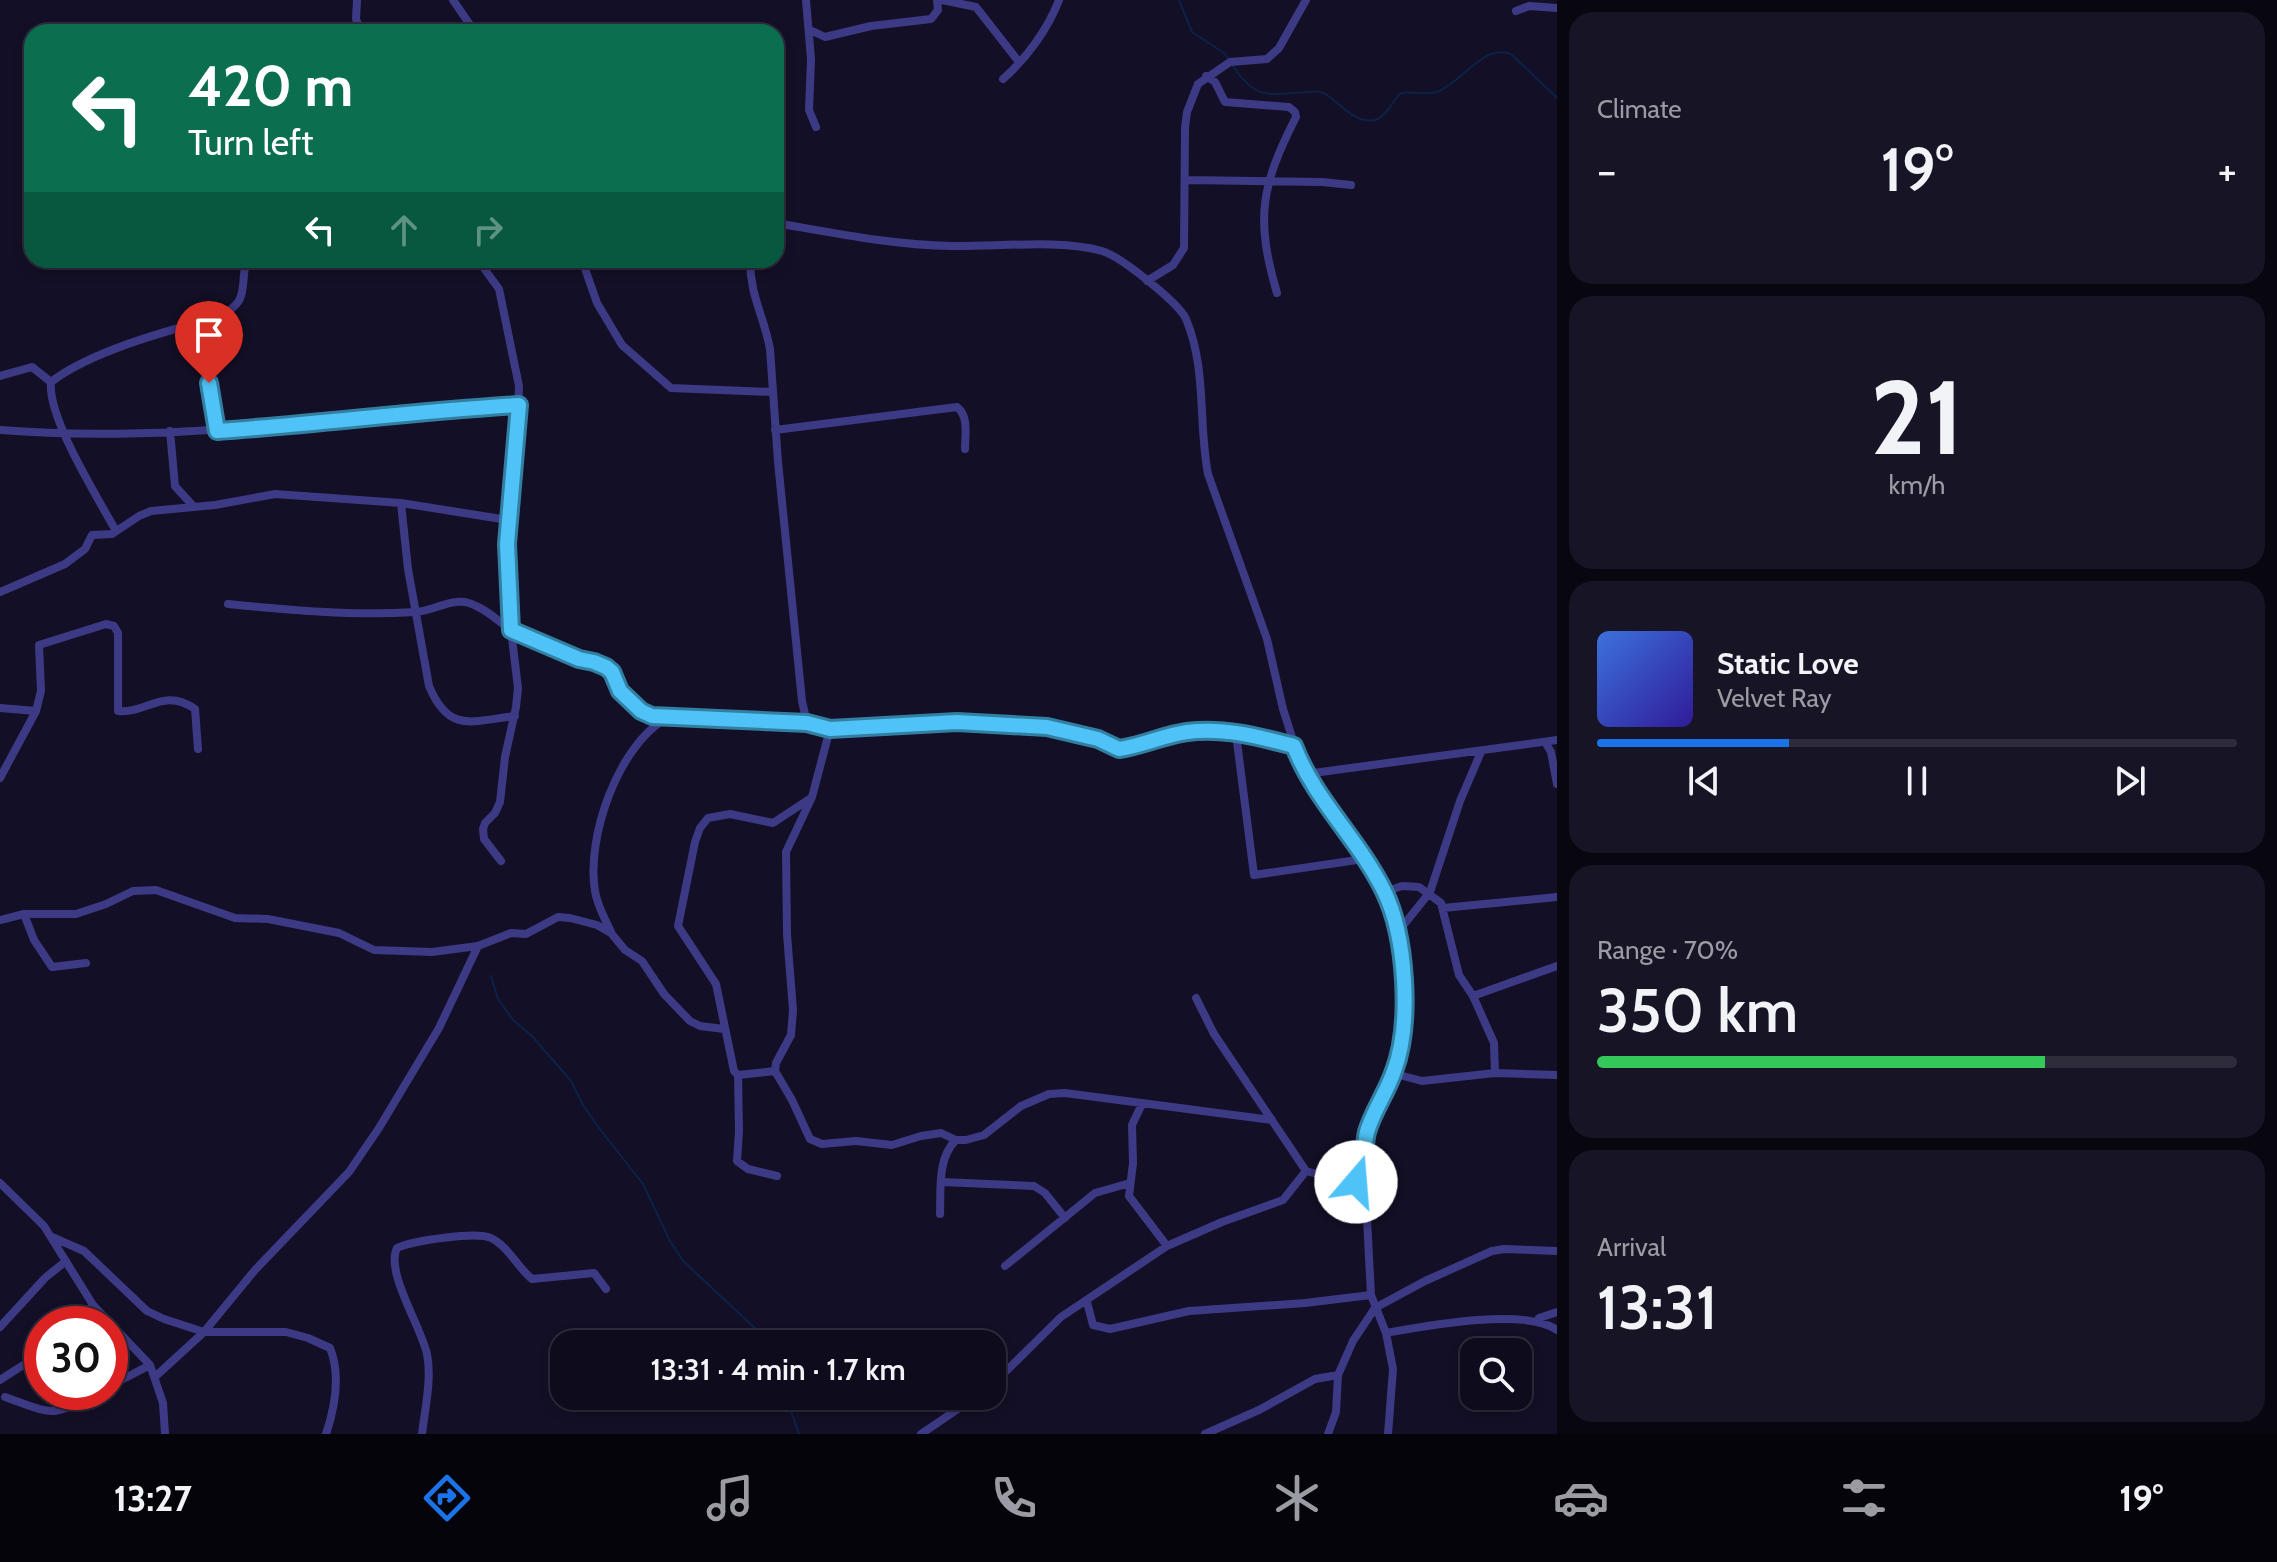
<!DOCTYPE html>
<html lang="en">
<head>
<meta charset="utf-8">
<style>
	:root { --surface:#0e0b1c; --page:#171425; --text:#f1f3f6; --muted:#9b9ba3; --line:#2e2b3b; --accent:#1a73e8 }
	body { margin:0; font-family:Cabin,sans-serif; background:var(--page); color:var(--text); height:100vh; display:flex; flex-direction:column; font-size:30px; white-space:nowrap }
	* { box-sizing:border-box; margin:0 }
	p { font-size:26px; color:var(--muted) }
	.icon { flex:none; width:44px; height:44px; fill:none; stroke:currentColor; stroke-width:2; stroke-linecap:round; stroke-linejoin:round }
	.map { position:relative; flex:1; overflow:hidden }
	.sheet { display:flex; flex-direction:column; gap:12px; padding:12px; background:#08060f; width:720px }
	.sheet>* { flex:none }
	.guide { position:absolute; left:24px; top:24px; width:760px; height:244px; border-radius:24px; box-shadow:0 4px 12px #0003,0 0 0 2px var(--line); background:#0b6e4f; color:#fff; overflow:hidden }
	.controls { position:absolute; left:1460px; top:1338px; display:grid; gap:16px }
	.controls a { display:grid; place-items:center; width:72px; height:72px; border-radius:16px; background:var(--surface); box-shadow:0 4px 12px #0003,0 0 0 2px var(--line); font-size:40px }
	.speed { position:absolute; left:24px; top:1306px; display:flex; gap:16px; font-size:40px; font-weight:700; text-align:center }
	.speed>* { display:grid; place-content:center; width:104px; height:104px; border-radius:50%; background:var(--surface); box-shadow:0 4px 12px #0003,0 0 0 2px var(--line); line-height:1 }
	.speed .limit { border:12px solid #d22; background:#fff; color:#111 }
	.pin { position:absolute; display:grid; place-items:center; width:68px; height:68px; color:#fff; margin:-82px -34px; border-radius:50% 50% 50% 0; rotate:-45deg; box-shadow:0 0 8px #0007 }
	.pin .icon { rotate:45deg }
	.me { position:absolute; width:88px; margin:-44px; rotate:18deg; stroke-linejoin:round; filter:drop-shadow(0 0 6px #0008) }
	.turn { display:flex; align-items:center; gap:28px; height:168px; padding:0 32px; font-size:36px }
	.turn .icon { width:104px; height:104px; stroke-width:2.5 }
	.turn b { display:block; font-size:56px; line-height:68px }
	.lanes { display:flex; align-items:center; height:76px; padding:0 32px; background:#0003; justify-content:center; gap:40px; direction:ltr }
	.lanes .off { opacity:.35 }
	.big { font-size:60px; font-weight:600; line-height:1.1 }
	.sheet .card { flex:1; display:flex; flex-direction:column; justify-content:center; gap:12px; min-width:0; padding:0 28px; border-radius:24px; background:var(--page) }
	.sheet .dial { align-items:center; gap:0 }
	.dial b { font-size:104px; line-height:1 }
	.song { display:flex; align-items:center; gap:24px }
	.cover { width:96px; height:96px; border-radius:12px; background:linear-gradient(135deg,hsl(220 70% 55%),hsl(250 70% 35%)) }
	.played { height:8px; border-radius:4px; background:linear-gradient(90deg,var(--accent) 30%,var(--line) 30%) }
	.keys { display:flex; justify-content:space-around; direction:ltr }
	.heat { display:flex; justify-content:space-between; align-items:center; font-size:44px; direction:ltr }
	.charge { height:12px; border-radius:6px; background:linear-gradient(90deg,#34c759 70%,var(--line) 0) }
	.trip { position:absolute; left:550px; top:1330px; width:456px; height:80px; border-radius:24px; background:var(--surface); box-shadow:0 4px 12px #0003,0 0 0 2px var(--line); font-weight:600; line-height:80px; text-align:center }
	.tab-bar { display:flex; height:128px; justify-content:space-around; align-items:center; background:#06040b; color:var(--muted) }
	.tab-bar .icon { width:56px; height:56px }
	.tab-bar .on { color:var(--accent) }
	.tab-bar b { font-size:36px; color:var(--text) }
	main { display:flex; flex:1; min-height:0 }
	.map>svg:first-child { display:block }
</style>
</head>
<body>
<main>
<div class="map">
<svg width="1557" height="1434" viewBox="0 0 1557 1434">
	<rect width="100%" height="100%" fill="#130f26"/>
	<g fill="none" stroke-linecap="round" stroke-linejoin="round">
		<path stroke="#0c2248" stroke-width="2" d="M1179,0L1192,32L1224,53L1230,61
			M1233,66C1258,103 1270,93 1309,92C1315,91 1321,91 1327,95C1340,104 1356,124 1375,120C1386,117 1393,100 1401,93C1414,91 1427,96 1439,91C1463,81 1483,44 1511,54L1557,98
			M491,976L498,999L513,1020L532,1036L571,1081L583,1105L599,1128L643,1184L670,1241L683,1261L772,1344
			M786,1396L799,1434"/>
		<path stroke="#3d3a85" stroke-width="8" d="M357,0L356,19L361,32
			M453,0L475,32
			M806,0L811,59L809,110L816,127
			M942,0L976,7L1019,62
			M1516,11L1529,6L1557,8
			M810,30L825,37L871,26L931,19L938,10L937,0
			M1206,76L1215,82L1225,102L1289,107L1295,112L1296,117C1261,186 1255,218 1277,293
			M1003,79C1026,59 1048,29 1059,0
			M1186,180L1322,182L1351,185
			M776,223C834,233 892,245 951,246C995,247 1061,239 1102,251C1120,256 1179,303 1186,319C1207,369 1198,422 1208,474L1267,639L1283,709L1300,762L1306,774L1354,840L1384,892L1398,932L1404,1005L1400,1043L1394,1071L1367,1133L1365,1181L1371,1295L1386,1333L1393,1369L1388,1434
			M340,260C358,264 373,265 391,260
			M478,260L499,289L519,386L517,446L507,544L511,630L579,659L594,662L606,667L612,672L620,691L641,711L665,718L807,723L830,729L957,722L1021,725L1072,731L1119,749L1188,732L1215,731L1265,738L1294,746
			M582,260L597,303L622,345L671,388L773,392
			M750,260C750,296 764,316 770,349L778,462L802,701L807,723
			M1147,281L1173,265L1184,248L1185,128L1187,112L1198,84L1230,62L1267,59L1279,48L1306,0
			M190,325L209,383L217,431
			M0,376L32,367L51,382
			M0,430C174,444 346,415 519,405
			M775,430L957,407C969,416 965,435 965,449
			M170,431L175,486L193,506
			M401,503L408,569L429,686C449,734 472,721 515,716
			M116,531C98,498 47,417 51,382C91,351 168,330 217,318C250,301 240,291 246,260
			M0,592L65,564L85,549L92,535L112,534L139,516L151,511L215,505L275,494L401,503L508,520
			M228,604C289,610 353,616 415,612C433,611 451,598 469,603C485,608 498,621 511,630L518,688L516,707L505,757L500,802L495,813L485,823L483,829L484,839L501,861
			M0,708L36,711
			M830,729L812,797L786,852L787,934L793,1010L791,1035L776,1063L775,1071L792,1100L810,1139L822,1144L856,1141L892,1145L921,1136L941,1133L956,1140H966L984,1135L1021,1106L1049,1094L1065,1093L1272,1120
			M1236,734L1254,875L1364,859
			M1545,742L1551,752L1557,784
			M1306,774L1557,740
			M0,778L36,711L41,691L39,645L106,624L114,626L118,633V711C147,714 163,687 195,709L198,749
			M1384,892L1402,886L1419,887L1441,903L1459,975L1473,996L1494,1043L1495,1073
			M1443,908L1557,897
			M24,914L34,940L52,967L86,963
			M0,920L24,914H76L106,904L133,891L156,890L235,918L268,919L339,933L374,950L432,952L478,946L511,933L526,934L558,917L570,918L597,925L611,933L625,950L642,961L664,994L690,1021L700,1026L724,1029
			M611,932C605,919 597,905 595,891C586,837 618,747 665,719
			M1398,932L1430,892L1460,801L1481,752
			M1473,996L1557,966
			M1196,998L1214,1034L1306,1171
			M775,1071L738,1075L734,1071L716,984L678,926L695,842L700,828L708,818L730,814L773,823L811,798
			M1394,1071L1403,1076L1422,1081L1495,1073L1557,1075
			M738,1075L739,1131L737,1161L748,1169L777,1176
			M1142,1104L1132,1125L1133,1163L1129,1196L1167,1246
			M942,1182L1034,1186L1045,1193L1065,1218
			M0,1183L44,1226L93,1305L150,1365L163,1403L165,1434
			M940,1214C941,1190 937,1158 956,1140
			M52,1237L84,1251L147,1311L164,1319L204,1332H286L308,1338L330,1348C341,1375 335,1407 326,1434
			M1005,1266L1095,1193L1130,1183
			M1087,1302L1093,1325L1110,1329L1189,1311L1305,1303L1371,1295
			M1539,1318L1557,1312
			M73,1324L93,1305
			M0,1327L45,1278L66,1261
			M1386,1333C1425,1326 1526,1307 1557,1330
			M156,1376L204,1332L255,1270L349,1172L379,1128L439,1028L478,946
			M0,1380L42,1353
			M992,1385L1061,1317L1167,1246L1222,1222L1283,1200L1306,1171L1343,1181H1365
			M110,1386L150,1365
			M5,1397C56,1415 50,1418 98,1392
			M422,1434C425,1408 432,1379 427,1354C421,1326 385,1272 397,1248C411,1241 477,1231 491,1238C508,1246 518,1268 532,1279L594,1273L606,1289
			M921,1434L977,1396
			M1205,1434L1259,1410L1315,1379L1338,1375
			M1328,1434L1336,1412L1338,1375L1353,1341L1375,1308L1425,1281L1492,1251L1504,1249L1557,1251"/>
	</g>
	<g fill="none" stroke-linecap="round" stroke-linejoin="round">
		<defs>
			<path id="route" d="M209,383L217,431C318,424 418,411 519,405L507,544L511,630L579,659L594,662L606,667L612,672L620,691L641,711L652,716L807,723L830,729L957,722L1047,727L1098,739L1119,749C1142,746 1164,735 1187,732C1223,727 1260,737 1294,746C1314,799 1359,840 1384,891C1406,936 1412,1023 1394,1071C1387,1092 1373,1111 1367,1132C1363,1147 1365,1166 1365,1181L1356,1182"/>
		</defs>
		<use href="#route" stroke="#337fa1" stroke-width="20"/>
		<use href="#route" stroke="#4fc3f7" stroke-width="14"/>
	</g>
</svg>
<div class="controls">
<a><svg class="icon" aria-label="search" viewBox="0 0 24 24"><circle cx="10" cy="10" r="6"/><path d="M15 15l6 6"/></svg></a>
</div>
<div class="speed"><div class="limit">30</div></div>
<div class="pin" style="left:209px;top:383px;background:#d93025"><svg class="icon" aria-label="arrive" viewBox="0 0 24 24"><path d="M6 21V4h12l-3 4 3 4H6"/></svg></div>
<svg class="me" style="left:1356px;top:1182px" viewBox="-20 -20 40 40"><circle r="19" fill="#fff"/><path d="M0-13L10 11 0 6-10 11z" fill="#4fc3f7"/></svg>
<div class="trip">13:31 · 4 min · 1.7 km</div>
<div class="guide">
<div class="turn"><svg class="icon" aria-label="left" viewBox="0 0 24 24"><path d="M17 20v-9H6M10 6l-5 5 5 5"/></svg><div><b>420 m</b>Turn left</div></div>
<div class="lanes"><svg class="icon" aria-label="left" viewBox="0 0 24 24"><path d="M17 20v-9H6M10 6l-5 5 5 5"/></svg><svg class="icon off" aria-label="ahead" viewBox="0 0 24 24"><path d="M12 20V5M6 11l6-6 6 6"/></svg><svg class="icon off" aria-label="right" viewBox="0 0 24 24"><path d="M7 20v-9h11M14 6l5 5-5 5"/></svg></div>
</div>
</div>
<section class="sheet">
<div class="card"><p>Climate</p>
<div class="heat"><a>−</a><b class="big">19°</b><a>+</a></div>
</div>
<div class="card dial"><b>21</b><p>km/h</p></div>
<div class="card">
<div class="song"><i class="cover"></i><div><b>Static Love</b><p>Velvet Ray</p></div></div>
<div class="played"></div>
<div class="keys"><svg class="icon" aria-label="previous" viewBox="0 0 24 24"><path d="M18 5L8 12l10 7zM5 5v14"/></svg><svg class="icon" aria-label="pause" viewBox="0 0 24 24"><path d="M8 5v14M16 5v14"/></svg><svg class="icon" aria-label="next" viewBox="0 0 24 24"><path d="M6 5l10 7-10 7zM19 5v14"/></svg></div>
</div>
<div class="card"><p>Range · 70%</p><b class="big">350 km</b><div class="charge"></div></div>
<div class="card"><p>Arrival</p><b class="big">13:31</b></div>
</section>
</main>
<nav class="tab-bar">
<b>13:27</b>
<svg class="icon on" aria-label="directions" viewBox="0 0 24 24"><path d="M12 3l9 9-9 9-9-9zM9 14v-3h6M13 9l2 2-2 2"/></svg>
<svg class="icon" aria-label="music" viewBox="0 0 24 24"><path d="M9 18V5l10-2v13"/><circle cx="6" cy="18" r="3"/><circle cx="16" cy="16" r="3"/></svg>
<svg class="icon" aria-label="phone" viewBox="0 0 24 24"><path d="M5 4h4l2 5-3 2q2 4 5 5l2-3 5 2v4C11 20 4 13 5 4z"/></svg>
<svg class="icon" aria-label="climate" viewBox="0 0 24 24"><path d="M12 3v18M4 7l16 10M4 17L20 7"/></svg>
<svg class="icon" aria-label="car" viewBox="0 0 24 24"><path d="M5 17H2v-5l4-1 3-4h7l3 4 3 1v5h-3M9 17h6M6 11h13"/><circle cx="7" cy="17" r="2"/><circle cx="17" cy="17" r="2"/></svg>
<svg class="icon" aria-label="filters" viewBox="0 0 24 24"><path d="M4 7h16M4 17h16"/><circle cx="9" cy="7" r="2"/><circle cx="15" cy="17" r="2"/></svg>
<b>19°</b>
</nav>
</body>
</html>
